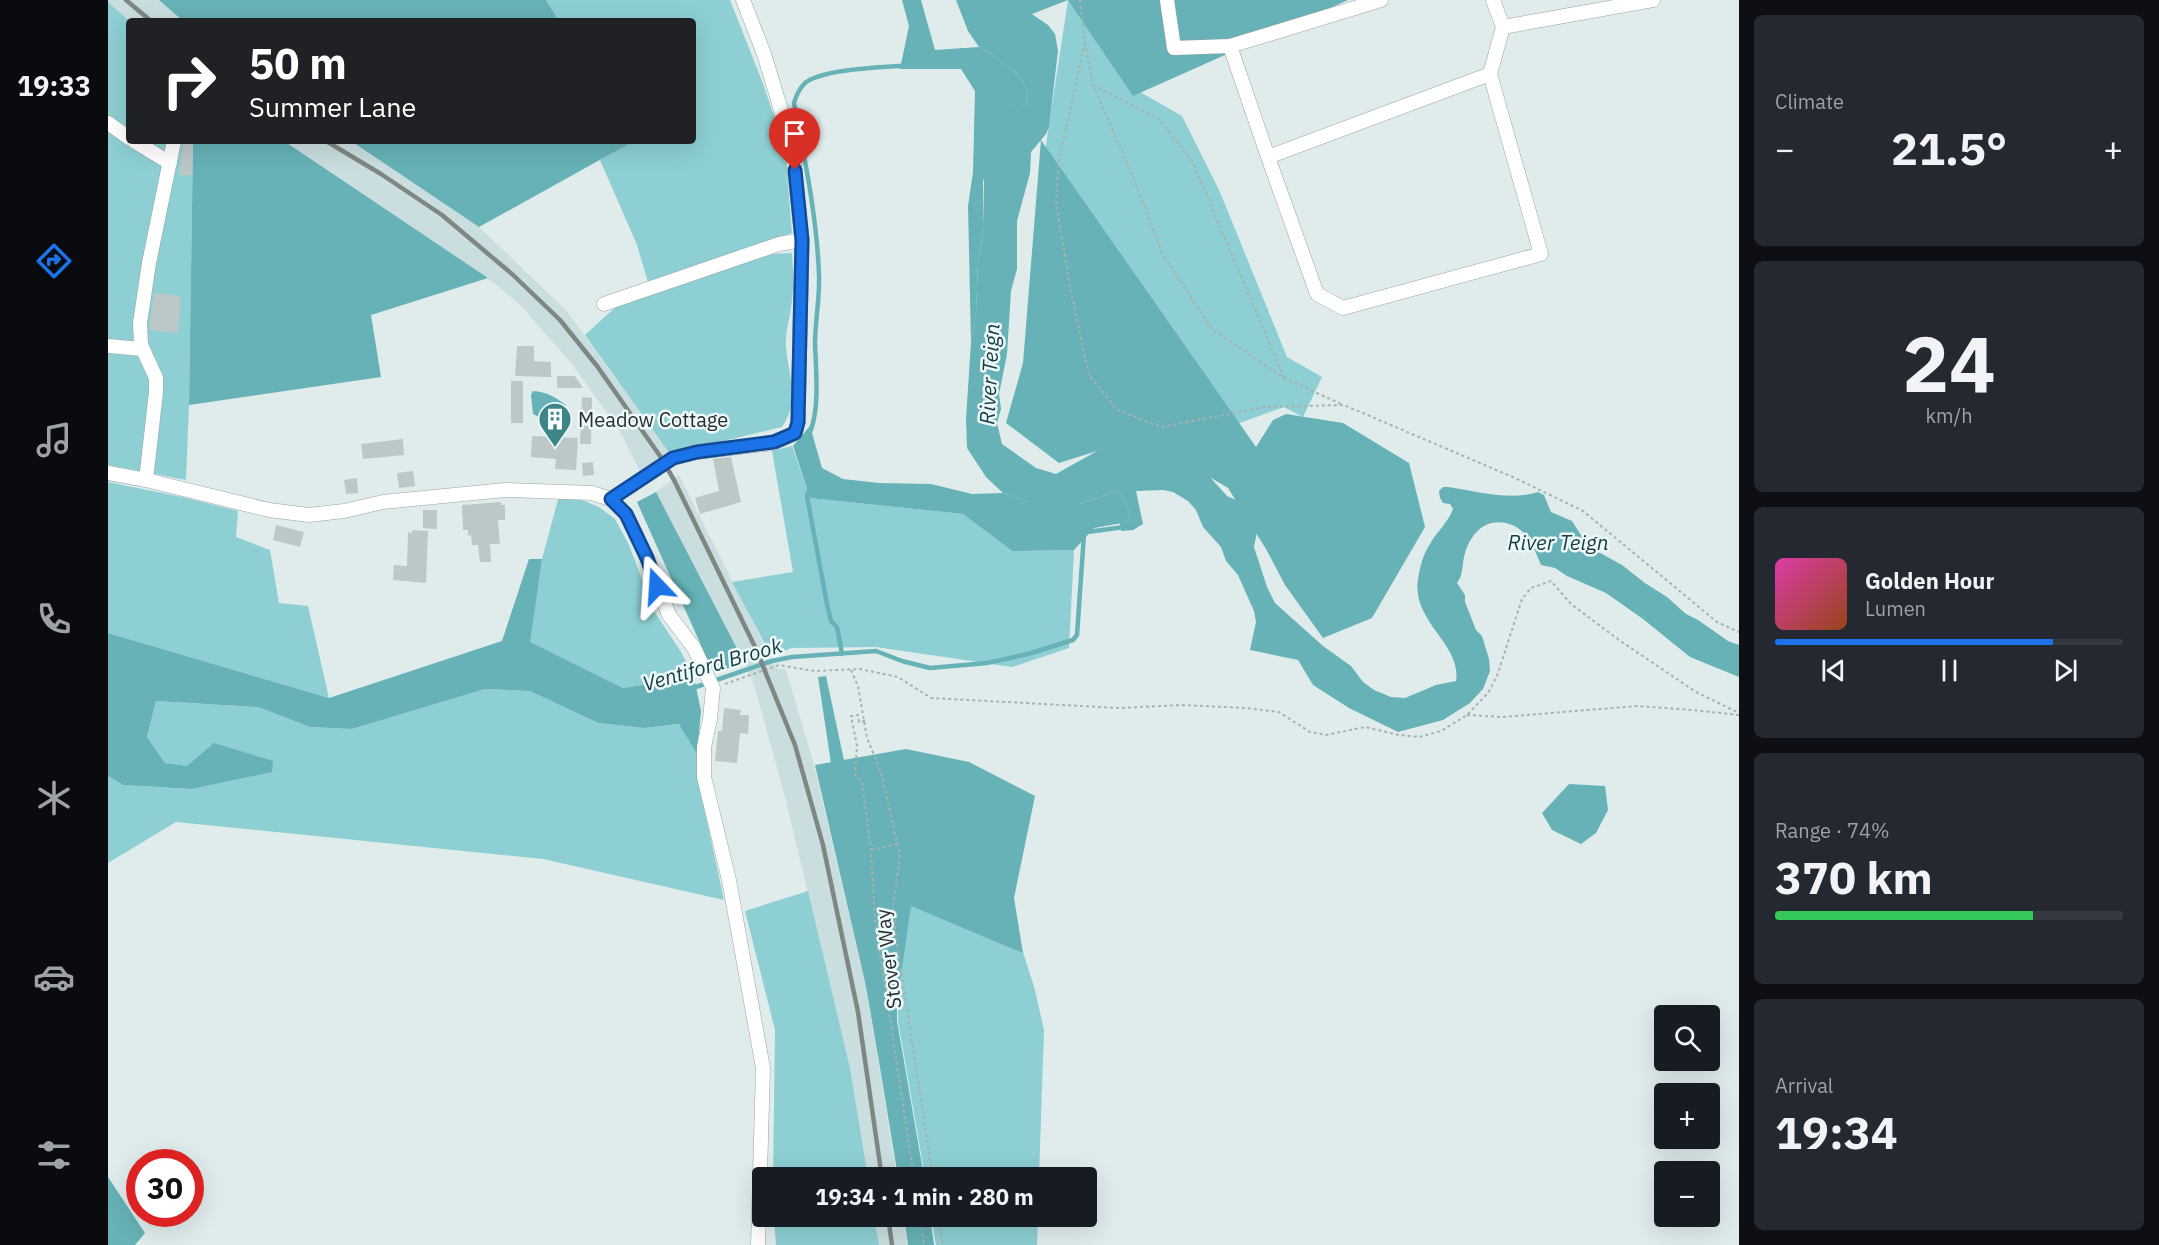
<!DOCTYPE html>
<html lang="en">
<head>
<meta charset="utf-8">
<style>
	:root { --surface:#171b24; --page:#242831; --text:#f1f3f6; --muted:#9ea1a6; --line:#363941; --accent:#1a73e8 }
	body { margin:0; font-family:"IBM Plex Sans",sans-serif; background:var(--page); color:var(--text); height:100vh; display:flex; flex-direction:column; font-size:22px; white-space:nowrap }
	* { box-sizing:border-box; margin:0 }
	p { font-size:20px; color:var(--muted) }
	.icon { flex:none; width:33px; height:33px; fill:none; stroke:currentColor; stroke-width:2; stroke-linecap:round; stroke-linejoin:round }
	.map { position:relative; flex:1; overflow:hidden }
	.panel { display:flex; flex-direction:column; gap:15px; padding:15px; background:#0d0f14; width:420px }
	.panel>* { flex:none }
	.banner { position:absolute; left:18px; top:18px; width:570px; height:126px; border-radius:6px; box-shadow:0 6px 24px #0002; background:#202124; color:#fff; overflow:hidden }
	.tools { position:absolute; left:1546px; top:1005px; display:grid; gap:12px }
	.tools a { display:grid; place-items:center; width:66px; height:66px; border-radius:6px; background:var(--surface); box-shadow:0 6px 24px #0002; font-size:30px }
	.speed { position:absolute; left:18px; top:1149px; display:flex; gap:12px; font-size:30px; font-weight:700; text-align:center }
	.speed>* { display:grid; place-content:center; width:78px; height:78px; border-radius:50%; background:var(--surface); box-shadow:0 6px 24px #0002; line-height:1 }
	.speed .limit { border:9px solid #d22; background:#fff; color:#111 }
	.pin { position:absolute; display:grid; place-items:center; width:51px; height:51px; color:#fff; margin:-62px -26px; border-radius:50% 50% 50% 0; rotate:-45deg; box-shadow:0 0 6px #0007 }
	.pin .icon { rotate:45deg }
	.me { position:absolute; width:66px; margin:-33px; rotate:340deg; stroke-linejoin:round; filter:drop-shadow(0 0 4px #0008) }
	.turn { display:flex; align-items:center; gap:21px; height:126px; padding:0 24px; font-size:27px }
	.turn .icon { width:78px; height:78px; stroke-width:2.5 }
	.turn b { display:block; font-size:42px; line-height:51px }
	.big { font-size:45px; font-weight:700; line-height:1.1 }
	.panel .widget { flex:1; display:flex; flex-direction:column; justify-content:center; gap:9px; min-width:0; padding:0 21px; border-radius:9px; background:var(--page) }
	.panel .dial { align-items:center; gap:0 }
	.dial b { font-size:78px; line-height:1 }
	.song { display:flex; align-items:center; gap:18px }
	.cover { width:72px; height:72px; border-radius:9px; background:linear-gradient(135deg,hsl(320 70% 55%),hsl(20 70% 35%)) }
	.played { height:6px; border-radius:3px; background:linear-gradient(90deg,var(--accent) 80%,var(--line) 80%) }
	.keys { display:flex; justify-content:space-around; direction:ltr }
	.heat { display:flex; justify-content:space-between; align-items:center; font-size:33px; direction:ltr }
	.charge { height:9px; border-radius:4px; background:linear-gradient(90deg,#34c759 74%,var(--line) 0) }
	.trip { position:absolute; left:644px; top:1167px; width:345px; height:60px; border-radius:6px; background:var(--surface); box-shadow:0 6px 24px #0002; font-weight:700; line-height:60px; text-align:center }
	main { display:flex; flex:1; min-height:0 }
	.menu { display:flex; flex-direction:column; width:108px; justify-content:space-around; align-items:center; background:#090b0e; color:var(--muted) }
	.menu .icon { width:42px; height:42px }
	.menu .current { color:var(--accent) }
	.menu b { font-size:27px; color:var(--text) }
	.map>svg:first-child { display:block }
</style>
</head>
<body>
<main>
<nav class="menu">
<b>19:33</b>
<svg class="icon current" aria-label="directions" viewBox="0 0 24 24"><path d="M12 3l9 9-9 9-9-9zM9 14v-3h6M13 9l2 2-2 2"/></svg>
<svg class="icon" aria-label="music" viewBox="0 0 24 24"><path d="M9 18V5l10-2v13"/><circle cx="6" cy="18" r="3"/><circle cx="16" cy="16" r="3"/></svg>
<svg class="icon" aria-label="phone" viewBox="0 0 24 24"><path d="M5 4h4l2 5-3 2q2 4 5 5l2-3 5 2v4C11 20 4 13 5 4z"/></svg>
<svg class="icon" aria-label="climate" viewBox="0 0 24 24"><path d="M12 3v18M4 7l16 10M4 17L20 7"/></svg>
<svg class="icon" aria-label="car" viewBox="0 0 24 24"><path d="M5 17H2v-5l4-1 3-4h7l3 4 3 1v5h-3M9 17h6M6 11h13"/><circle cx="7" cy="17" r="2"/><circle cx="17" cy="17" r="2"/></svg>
<svg class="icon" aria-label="filters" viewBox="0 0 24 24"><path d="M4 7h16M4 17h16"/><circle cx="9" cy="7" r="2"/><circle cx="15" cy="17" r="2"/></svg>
</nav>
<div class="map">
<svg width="1631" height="1245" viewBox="0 0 1631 1245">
	<rect width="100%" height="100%" fill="#e0ecec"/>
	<path fill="#cadedf" d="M0,0H51L75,21H21L0,2Z
		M176,141H243L371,227L458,310L562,454L532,471L513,433L464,364L411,304L380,278Z
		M571,475L668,668L678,670L705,761L759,992L789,1177H760L742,1068L678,801L647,688L637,664L548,492Z
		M766,1217H795L799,1245H771Z"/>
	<path fill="#8dcfd3" d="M438,0H622L654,81L677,148L684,233L540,282L529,245L492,160L524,141H585V21H451Z
		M960,0L1032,92L1074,116L1112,192L1179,357L1214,377L1195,417L1176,407L1096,436L934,171Z
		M0,2L21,21V141H85L81,405L78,480L0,465Z
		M684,253C685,268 686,284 684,300C683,315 677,331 678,346C680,376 693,399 674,427L562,454L477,335L512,303L663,254Z
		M684,446L702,498L855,514L904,551L966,550L961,648L904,667L768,647L683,648L664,657L624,582L685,572L664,451Z
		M0,482L74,497L130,511L128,537L162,550L171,603L200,606L221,698L0,633Z
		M451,496L474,500L491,507L507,519L521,545L546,611L573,652L586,677L515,688L421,642L434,559Z
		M377,689L422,691L490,723L536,728L572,724L589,754V775L616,900L435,859L68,822L0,863V776L15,785L83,789L79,766L57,763L39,737L48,701L150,707L202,727L244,729Z
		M700,891L742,1068L760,1177H665L667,1030L637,911Z
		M801,902L914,949L927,990L936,1030L931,1177H817L790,1021V1003Z
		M666,1217H766L771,1245H668Z
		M823,1217H930L929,1245H828Z"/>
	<path fill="#66b2b6" d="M51,0H438L451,21H75Z
		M794,0H813L827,50L871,47L887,56L909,74L920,92L918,104L911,108H907L897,100L875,182L876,228L870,263L868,313L863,342L860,206L865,172L867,91L853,69H792L801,26Z
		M886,0H1240L1025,96L960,0L888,28Z
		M933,140L1148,447L1165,420L1178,414L1235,423L1301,463L1317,527L1264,618L1215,638L1177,585L1158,549L1120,488L1105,479L1021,441L951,463L898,423L915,363Z
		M85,141H176L380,278L263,315L273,377L81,405Z
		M243,141H524V142L371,227Z
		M425,391C439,392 447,397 458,405C455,422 437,421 425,414L423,395Z
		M702,426L714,468L735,479L771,483L823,484L864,494L895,493L921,502L971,504L1012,490L1022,513L1020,522L986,528L966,550L904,551L855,514L702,498L685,446Z
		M548,492L637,664L605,672L529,502Z
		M421,559H434L422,642L515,688L586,677L593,711L589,754L571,724L536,728L490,723L422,691L377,689L244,729L202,727L150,707L48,701L39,737L57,763L79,766L106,743L165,761L164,772L83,789L15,785L0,776V633L221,698L394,641Z
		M798,749L861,762L927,796L906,898L915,953L803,906L789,1003V1021L816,1177H790L760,995L707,765Z
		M1461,784L1497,786L1500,810L1488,833L1473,844L1444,830L1434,813Z
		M0,1177L37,1233L27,1245H0Z
		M796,1217H822L826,1245H800Z"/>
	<path fill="#67b2b7" d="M848,0H903L940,25L947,34L950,51L941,127L938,134L923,152L922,173L909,221V269L903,291L899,354L891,394L893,409L889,423L894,444L928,468L948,474L989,451L1013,442L1021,441L1038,445L1101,476L1119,496L1146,508L1150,527L1146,547L1159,587L1167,603L1215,646L1243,666L1255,682L1266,690L1283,697L1297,698L1328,685L1348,681C1354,644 1303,622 1310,579C1312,567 1315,554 1322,544C1329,531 1340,523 1345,509L1342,504L1335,503L1332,498L1331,491L1335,487H1340C1368,491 1402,501 1430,492L1436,495L1443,512L1464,521L1478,543L1485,549L1514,565L1537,583L1559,597L1578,614L1590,620L1620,641L1631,645V677L1582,657L1535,619L1498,593L1459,576L1447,568L1433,565C1426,547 1419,528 1398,523C1375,518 1361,536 1356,557C1354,566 1355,576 1349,583L1357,595V602L1368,630L1374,636L1381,659L1382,671L1375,689L1362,703L1335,720L1290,732L1241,708L1205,685L1190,660L1142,650L1148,622L1146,611L1130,575L1118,561L1113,547L1095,527L1088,510L1080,501L1065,492L1055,490L1028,491L1035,524L1025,530L1013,531L1012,523L1020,522L1022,513L1012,490L971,504L954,506L921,502L895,493L878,477L859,448L858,419L863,342L868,312L870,263L876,228V176L884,123L897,99L907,108H911L918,104L920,92L909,74L887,56L871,47L860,31Z
		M718,676L737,765L752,786L748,816L786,1059L770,1055L747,923L710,677Z"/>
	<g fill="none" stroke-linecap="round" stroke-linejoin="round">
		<path stroke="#67b2b7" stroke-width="4.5" d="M0,647L23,654H55L65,657L87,677L106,681L162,686L176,694L243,707L254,704L275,688L330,667L382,650L400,646L414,649L492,695L508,701L522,704L585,688L664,661L684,657L768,651L794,661L822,668L879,663L920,654L965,640L969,635L976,534L979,532L1016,527
			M734,654L729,627L723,621L719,604L699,496C706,481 697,461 694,446C714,423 708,373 707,344C707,321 712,298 711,275C709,218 697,160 686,103C688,96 691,89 697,83C715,68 783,67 807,65L816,62L813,33L805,0"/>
	</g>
	<path fill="#bcc7c8" d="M75,141H85L84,175H71Z
		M46,293L73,296L70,333L41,330Z
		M409,346H426V361L443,362V377L407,376Z
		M449,376H467L475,388H449Z
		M403,381H415V423H403Z
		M474,397L484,398L483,444H472Z
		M424,436L470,438L468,470L447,469L448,459L423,457Z
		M295,439L296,455L255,459L253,444Z
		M623,457L633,502L592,514L587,498L611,491L605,459Z
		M485,462L486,475L475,476L474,463Z
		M305,471L307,486L291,488L289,473Z
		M249,478L250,493L238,494L236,480Z
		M393,502V505H397V520H390L392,544H382L383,562H372L370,545H364L363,535L360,536V530H355L354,505Z
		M315,510H329V529L315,528Z
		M168,525L196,532L192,547L165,540Z
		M304,530L320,531L318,583L285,580L286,565L299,566L300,532L304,533Z
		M616,708L633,710L632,715H641L640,734L632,733L629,763L607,761L610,731H614Z"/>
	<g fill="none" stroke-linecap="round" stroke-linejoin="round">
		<defs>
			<path id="minor" d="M1059,0L1066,48L1122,46
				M1385,0L1395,27
				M1382,74L1160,157L1209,294L1235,308L1433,254L1382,74L1395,27L1545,0
				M0,123L21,138
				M26,141L62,163
				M1160,157L1122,46L1273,0
				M496,304L671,244L694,240
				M0,346L34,349
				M0,473L38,480L161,510L201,515L236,511L275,502L397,490L484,493L503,499L518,514L539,558L561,615L586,648L605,688L602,719L596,747V777L621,880L655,1068L650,1245
				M38,480L48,392V378L33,345L32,323L41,263L66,141
				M503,499L565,458L589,452L666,443L687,433L690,422L694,240L684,146L656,54L635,0"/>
		</defs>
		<use href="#minor" stroke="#99a3a4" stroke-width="15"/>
		<path stroke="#a8b1b1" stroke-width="2" stroke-dasharray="3 3" stroke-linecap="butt" d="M972,0L977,41L951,161L948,202L963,291L981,375L1009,410L1054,427L1157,407L1236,405L1407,478L1475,511L1609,622L1631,632
			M977,43L985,85L1025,177L1054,253L1104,329L1176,378L1233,404
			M985,85L1051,119L1084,161L1176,377
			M743,670L750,686L759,738L773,772L792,855L785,907L788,938L825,1178
			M617,684L671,665L707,671L752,669L790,677L823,698L1011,708L1074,705L1138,708L1171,712L1202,732L1218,735L1257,727L1291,735L1311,737L1333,731L1359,715L1380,693L1389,676L1414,599L1423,588L1443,581L1463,604L1511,640L1588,692L1631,713
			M1359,715L1394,717L1529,706L1584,710L1631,715
			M757,721L751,722L750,715L743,716L749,746L747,774L754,782L763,850L767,920L806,1178
			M763,850L789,844
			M812,1216L816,1245
			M830,1216L835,1245"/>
		<use href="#minor" stroke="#fff" stroke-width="14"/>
		<path stroke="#7f8686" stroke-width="4.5" d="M18,0L43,21
			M218,141L273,174L334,215L404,274L452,320L489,366L552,456L566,480L648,649L687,745L715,845L750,1012L774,1178
			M780,1216L784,1245"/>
	</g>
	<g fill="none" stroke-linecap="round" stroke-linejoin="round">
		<defs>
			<path id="route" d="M549,586L539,558L518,514L503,499L565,458L589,452L666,442L687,433L690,422L694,240L687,170"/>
		</defs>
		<use href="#route" stroke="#114b97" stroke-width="15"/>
		<use href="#route" stroke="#1a73e8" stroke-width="10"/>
	</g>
	<defs>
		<symbol id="building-pin" viewBox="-11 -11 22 30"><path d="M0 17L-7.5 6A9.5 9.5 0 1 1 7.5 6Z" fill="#3d8589" stroke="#edf9fa"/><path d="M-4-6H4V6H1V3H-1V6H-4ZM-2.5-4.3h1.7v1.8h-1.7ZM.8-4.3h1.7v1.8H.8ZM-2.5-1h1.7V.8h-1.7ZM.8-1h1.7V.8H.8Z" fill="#fff"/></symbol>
	</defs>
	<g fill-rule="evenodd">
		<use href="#building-pin" x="428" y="400" width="38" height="52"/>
	</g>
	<g text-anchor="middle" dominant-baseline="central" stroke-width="5" stroke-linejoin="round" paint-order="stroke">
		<g font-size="20" fill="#282c2c" stroke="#edf9fa" text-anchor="start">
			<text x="470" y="419">Meadow Cottage</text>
		</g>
		<g font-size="20" fill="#282c2c" stroke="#edf9fa">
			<text transform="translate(780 959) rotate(-97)">Stover Way</text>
		</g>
		<g font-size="21" font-style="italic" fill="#173c3f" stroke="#edf9fa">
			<text transform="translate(881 374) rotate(-87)">River Teign</text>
			<text x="1450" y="542">River Teign</text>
			<text transform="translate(604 664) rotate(-16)">Ventiford Brook</text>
		</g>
	</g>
</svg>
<div class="tools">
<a><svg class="icon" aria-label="search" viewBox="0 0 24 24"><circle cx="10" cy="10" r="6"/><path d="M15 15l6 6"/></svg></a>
<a>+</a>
<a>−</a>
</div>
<div class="speed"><div class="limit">30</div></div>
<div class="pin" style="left:687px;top:170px;background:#d93025"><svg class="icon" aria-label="arrive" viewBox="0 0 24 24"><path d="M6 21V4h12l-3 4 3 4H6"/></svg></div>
<svg class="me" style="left:549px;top:586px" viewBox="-20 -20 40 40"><path d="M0-17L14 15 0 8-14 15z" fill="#1a73e8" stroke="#fff" stroke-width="4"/></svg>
<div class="trip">19:34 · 1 min · 280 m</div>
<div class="banner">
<div class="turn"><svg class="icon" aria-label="right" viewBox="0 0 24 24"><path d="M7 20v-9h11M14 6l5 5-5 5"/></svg><div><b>50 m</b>Summer Lane</div></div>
</div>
</div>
<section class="panel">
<div class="widget"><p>Climate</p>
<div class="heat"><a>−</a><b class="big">21.5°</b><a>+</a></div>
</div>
<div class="widget dial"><b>24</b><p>km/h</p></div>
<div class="widget">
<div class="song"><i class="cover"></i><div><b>Golden Hour</b><p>Lumen</p></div></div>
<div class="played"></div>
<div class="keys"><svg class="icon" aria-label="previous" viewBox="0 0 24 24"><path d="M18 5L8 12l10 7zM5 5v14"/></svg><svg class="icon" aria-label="pause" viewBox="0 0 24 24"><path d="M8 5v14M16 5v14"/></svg><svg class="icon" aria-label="next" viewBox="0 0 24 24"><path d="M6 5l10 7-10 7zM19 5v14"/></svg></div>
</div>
<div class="widget"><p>Range · 74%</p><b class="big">370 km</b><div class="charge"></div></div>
<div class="widget"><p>Arrival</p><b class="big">19:34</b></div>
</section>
</main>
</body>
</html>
